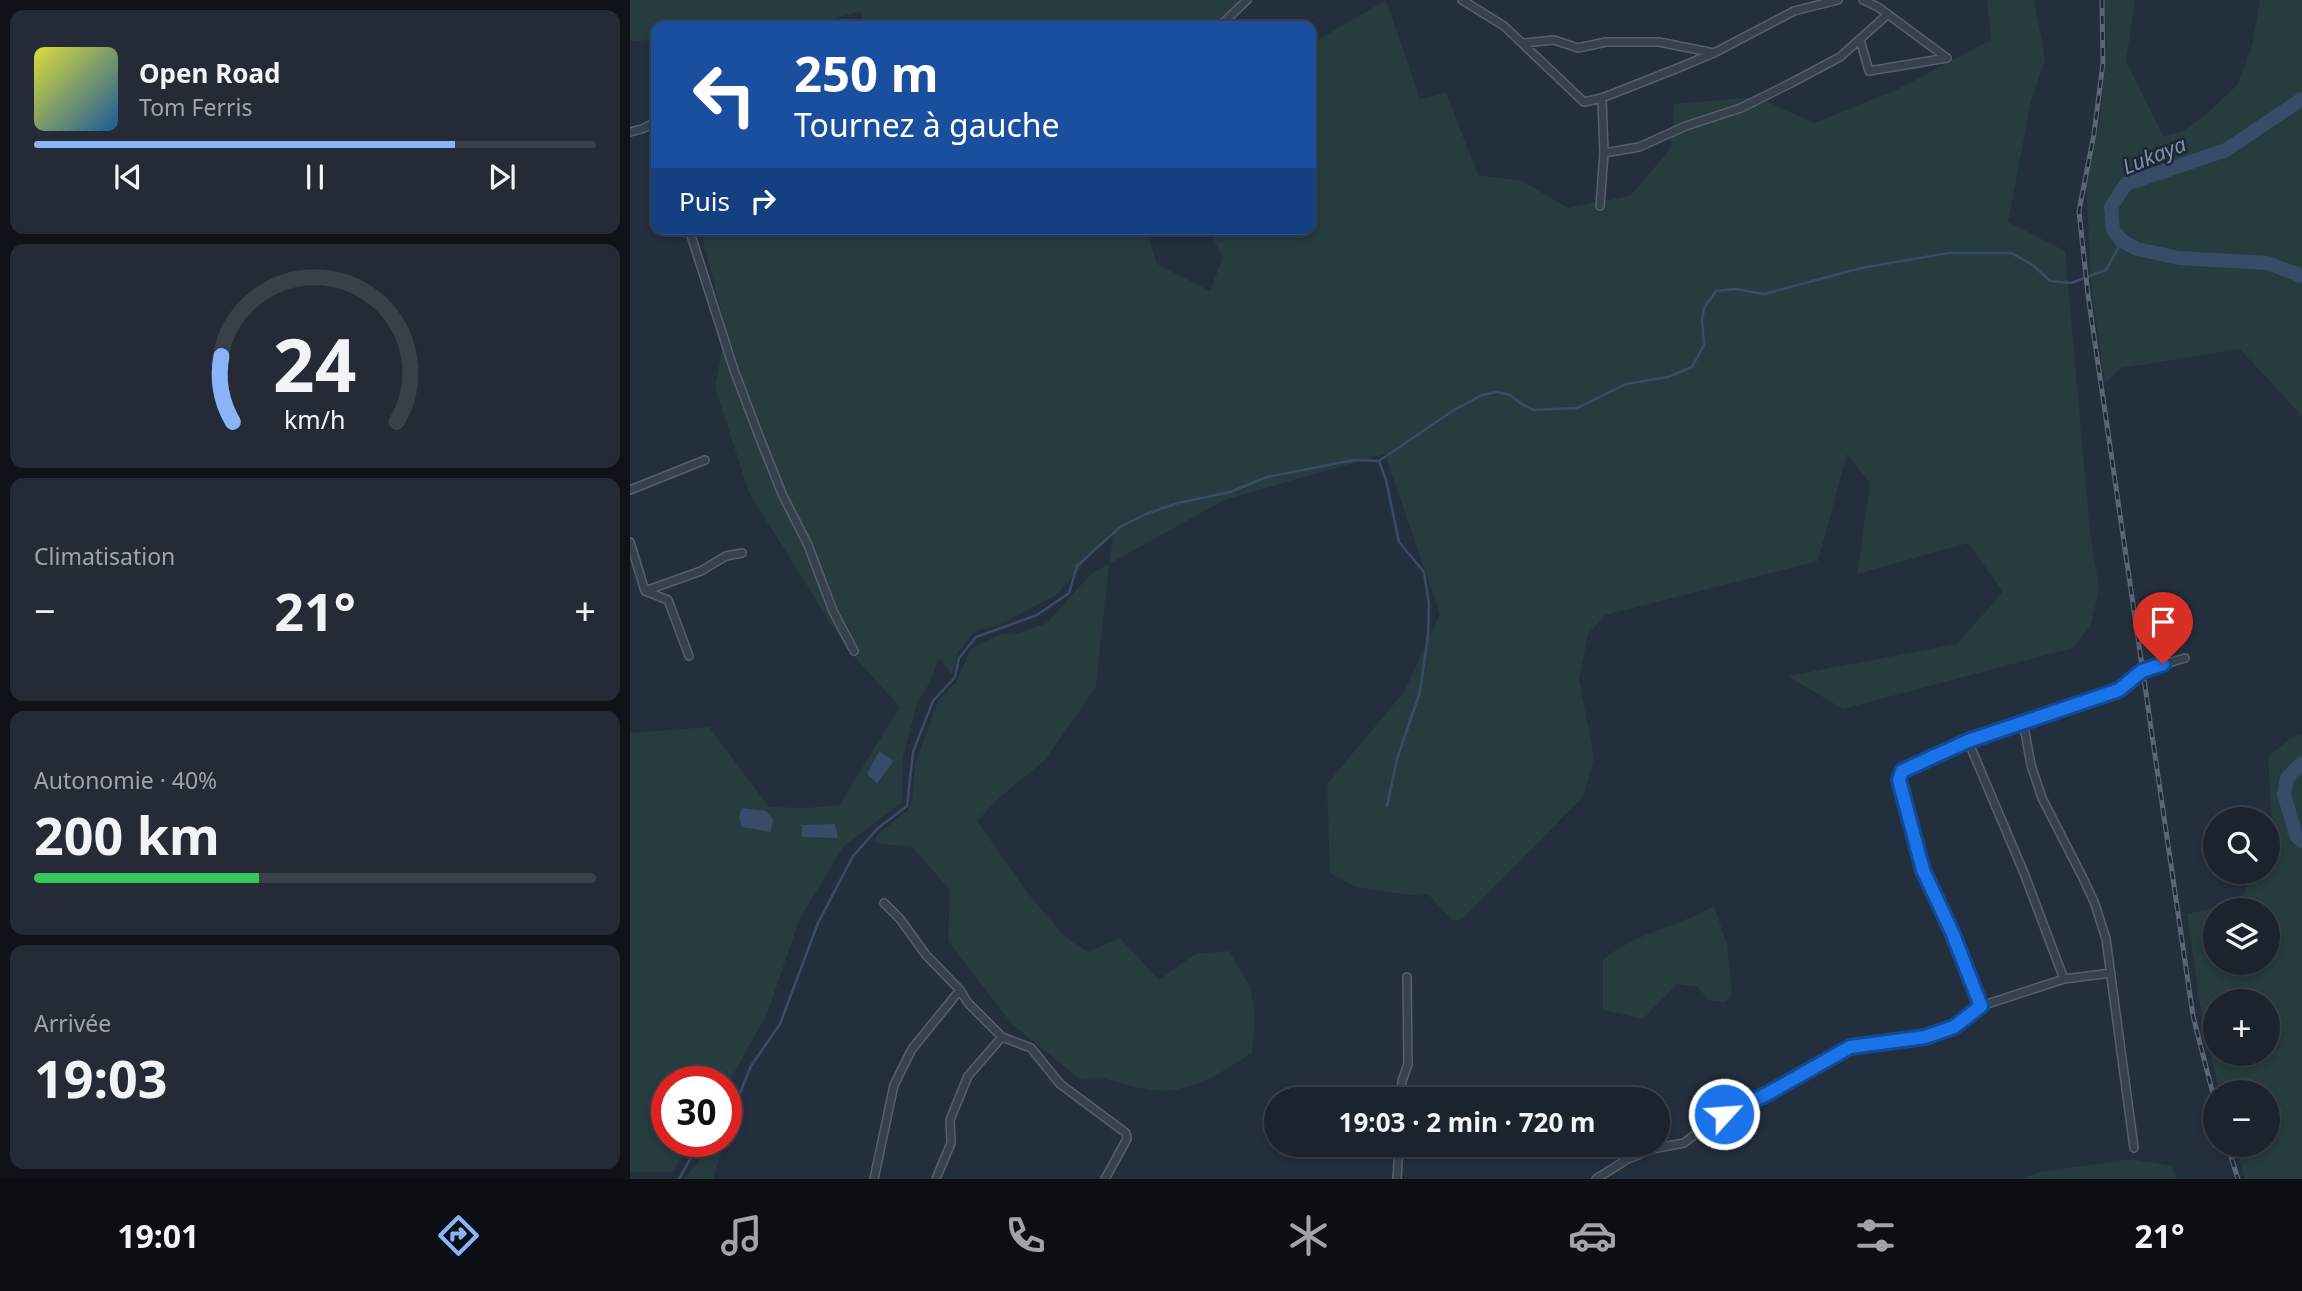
<!DOCTYPE html>
<html lang="fr">
<head>
<meta charset="utf-8">
<style>
	:root { --surface:#1b232e; --page:#242b36; --text:#f1f3f6; --muted:#a0a4aa; --line:#39404a; --accent:#8ab4f8 }
	body { margin:0; font-family:"Noto Sans",sans-serif; background:var(--page); color:var(--text); height:100vh; display:flex; flex-direction:column; font-size:26px; white-space:nowrap }
	* { box-sizing:border-box; margin:0 }
	p { font-size:23px; color:var(--muted) }
	.icon { flex:none; width:38px; height:38px; fill:none; stroke:currentColor; stroke-width:2; stroke-linecap:round; stroke-linejoin:round }
	.map { position:relative; flex:1; overflow:hidden }
	.drawer { display:flex; flex-direction:column; gap:10px; padding:10px; background:#0f1319; width:630px }
	.drawer>* { flex:none }
	.banner { position:absolute; left:21px; top:21px; width:665px; height:214px; border-radius:14px; box-shadow:0 4px 10px #0003,0 0 0 2px var(--line); background:#1a4fa0; color:#fff; overflow:hidden }
	.controls { position:absolute; left:1573px; top:807px; display:grid; gap:14px }
	.controls a { display:grid; place-items:center; width:77px; height:77px; border-radius:50%; background:var(--surface); box-shadow:0 4px 10px #0003,0 0 0 2px var(--line); font-size:35px }
	.speed { position:absolute; left:21px; top:1066px; display:flex; gap:14px; font-size:35px; font-weight:700; text-align:center }
	.speed>* { display:grid; place-content:center; width:91px; height:91px; border-radius:50%; background:var(--surface); box-shadow:0 4px 10px #0003,0 0 0 2px var(--line); line-height:1 }
	.speed .limit { border:10px solid #d22; background:#fff; color:#111 }
	.pin { position:absolute; display:grid; place-items:center; width:60px; height:60px; color:#fff; margin:-72px -30px; border-radius:50% 50% 50% 0; rotate:-45deg; box-shadow:0 0 7px #0007 }
	.pin .icon { rotate:45deg }
	.me { position:absolute; width:77px; margin:-38px; rotate:64deg; stroke-linejoin:round; filter:drop-shadow(0 0 5px #0008) }
	.turn { display:flex; align-items:center; gap:24px; height:147px; padding:0 28px; font-size:32px }
	.turn .icon { width:91px; height:91px; stroke-width:2.5 }
	.turn b { display:block; font-size:49px; line-height:60px }
	.then { display:flex; align-items:center; height:66px; padding:0 28px; background:#0003; gap:14px; font-size:26px }
	.big { font-size:52px; font-weight:700; line-height:1.1 }
	.drawer .card { flex:1; display:flex; flex-direction:column; justify-content:center; gap:10px; min-width:0; padding:0 24px; border-radius:14px; background:var(--page) }
	.drawer .dial { align-items:center; gap:0 }
	.dial svg { height:182px; overflow:visible; fill:none; stroke:var(--line); stroke-width:7; stroke-linecap:round; text-anchor:middle }
	.dial text { fill:var(--text); stroke:none }
	.song { display:flex; align-items:center; gap:21px }
	.cover { width:84px; height:84px; border-radius:10px; background:linear-gradient(135deg,hsl(60 70% 55%),hsl(210 70% 35%)) }
	.played { height:7px; border-radius:4px; background:linear-gradient(90deg,var(--accent) 75%,var(--line) 75%) }
	.keys { display:flex; justify-content:space-around; direction:ltr }
	.heat { display:flex; justify-content:space-between; align-items:center; font-size:38px; direction:ltr }
	.charge { height:10px; border-radius:5px; background:linear-gradient(90deg,#34c759 40%,var(--line) 0) }
	.trip { position:absolute; left:634px; top:1087px; width:406px; height:70px; border-radius:35px; background:var(--surface); box-shadow:0 4px 10px #0003,0 0 0 2px var(--line); font-weight:700; line-height:70px; text-align:center }
	.tab-bar { display:flex; height:112px; justify-content:space-around; align-items:center; background:#0b0e12; color:var(--muted) }
	.tab-bar .icon { width:49px; height:49px }
	.tab-bar .selected { color:var(--accent) }
	.tab-bar b { font-size:32px; color:var(--text) }
	main { display:flex; flex:1; min-height:0 }
	.map>svg:first-child { display:block }
</style>
</head>
<body>
<main>
<section class="drawer">
<div class="card">
<div class="song"><i class="cover"></i><div><b>Open Road</b><p>Tom Ferris</p></div></div>
<div class="played"></div>
<div class="keys"><svg class="icon" aria-label="previous" viewBox="0 0 24 24"><path d="M18 5L8 12l10 7zM5 5v14"/></svg><svg class="icon" aria-label="pause" viewBox="0 0 24 24"><path d="M8 5v14M16 5v14"/></svg><svg class="icon" aria-label="next" viewBox="0 0 24 24"><path d="M6 5l10 7-10 7zM19 5v14"/></svg></div>
</div>
<div class="card dial"><svg viewBox="0 0 100 80">
<path d="M14 69A42 42 0 1 1 86 69"/>
<path d="M14 69A42 42 0 0 1 9 40" stroke="#8ab4f8"/>
<text x="50" y="56" font-size="32" font-weight="700">24</text>
<text x="50" y="72" font-size="11">km/h</text>
</svg></div>
<div class="card"><p>Climatisation</p>
<div class="heat"><a>−</a><b class="big">21°</b><a>+</a></div>
</div>
<div class="card"><p>Autonomie · 40%</p><b class="big">200 km</b><div class="charge"></div></div>
<div class="card"><p>Arrivée</p><b class="big">19:03</b></div>
</section>
<div class="map">
<svg width="1672" height="1179" viewBox="0 0 1672 1179">
	<rect width="100%" height="100%" fill="#242f3e"/>
	<path fill="#263c3f" fill-rule="evenodd" d="M0,0H620L621,2L599,26H236L230,11L180,26H26V40L0,41Z
		M756,0L790,99L816,93L848,175L892,181L938,208L1000,196L1041,148L1044,104L1127,97L1184,123L1268,89L1361,40L1357,0H1404L1415,59L1401,101L1378,222L1435,251L1460,531L1469,589L1461,625L1443,648L1213,709L1158,676L1327,644L1373,592L1338,543L1227,574L1240,483L1217,454L1188,561L975,615L958,634L949,679L964,758L953,797L832,919L823,921L798,894L780,895L725,887L700,873L697,784L774,692L810,614L755,454L594,500L479,564L466,687L415,760L370,797L347,821L400,896L435,937L458,952L490,938L529,980L565,954L599,951L620,987L625,1014L622,1053C586,1076 553,1098 510,1088C484,1083 479,1075 451,1080L382,1024L318,941L320,890L282,847L245,843L246,836L278,810L282,802L285,765L308,701L326,682L341,648L371,634L389,633L417,623L462,573L479,564L484,529L426,595L369,625L345,631L329,651L322,674L309,658L300,682L287,703L273,758L272,802L214,846L170,918L137,1014L96,1087V1082H37V1141H62L42,1172H0V733L79,727L139,807L177,808L209,805L270,707L215,646L119,493L85,387L96,330L70,229H516L527,264L580,291L593,257L578,229H681V44Z
		M1474,0H1505L1496,61L1533,136L1552,132L1580,111L1607,85L1622,46L1630,0H1672V416L1610,349L1491,368L1475,383L1462,295L1456,186L1470,120L1477,49Z
		M1672,735V1179H1615L1605,1145L1638,1144V1092H1590L1573,1025L1557,914L1596,905L1614,894L1622,872H1638V832L1642,823L1638,757L1662,737ZM1586,910H1638V962H1586ZM1586,1001H1638V1054H1586Z
		M1084,906L1097,945L1102,994L1095,1002L1078,1000L1068,987L1047,984L1013,1019L973,1010V960C1005,932 1049,927 1084,906Z
		M83,1141H95L83,1179H55Z
		M1502,1159L1542,1166L1547,1179H1391L1410,1172Z"/>
	<path fill="#394c67" d="M249,751L264,761L247,783L237,774Z
		M112,808L136,811L143,819L141,832L112,827L109,816Z
		M205,824L208,838L172,837V825Z"/>
	<g fill="none" stroke-linecap="round" stroke-linejoin="round">
		<path stroke="#394c67" stroke-width="2.5" d="M749,461L756,480L769,542L794,572L799,604L798,635L790,692L767,759L757,806
			M96,1106L110,1093L121,1066L150,1024L188,923L223,856L248,828L277,806L283,752L303,701L325,677L329,658L346,637L407,615L439,593L447,566L490,527L516,514L548,503L600,492L637,477L724,460L749,461L824,410L852,395L867,392L880,395L893,405L904,410L947,408L996,384L1038,377L1062,367L1074,345L1072,321L1074,308L1086,291L1105,289L1134,294L1231,268L1319,253H1381L1403,265L1420,281L1441,283L1476,270L1492,241
			M49,1179L70,1141"/>
		<path stroke="#394c67" stroke-width="14" d="M1672,99L1596,150L1496,184L1481,207L1483,230L1492,241L1507,249L1549,258L1638,263L1672,276
			M1672,763L1657,778L1654,795L1667,837L1672,841"/>
		<defs>
			<path id="street" d="M832,0L874,26L954,102L972,98L1048,68L1084,53L1164,11L1208,0
				M1233,0L1248,7L1317,58
				M590,26L617,0
				M1230,40L1239,71L1317,58
				M894,43L924,40L948,48L976,42H1029L1084,53
				M0,132L12,129L26,122
				M974,153L1009,147L1056,126L1111,108L1163,82L1210,57L1258,14
				M970,206L974,153L972,98
				M59,229L104,370L129,436L153,496L178,545L203,611L224,651
				M0,490L75,460
				M0,542L15,591L38,600L59,656
				M15,591L71,571L96,556L112,553
				M1393,721L1401,765L1412,798L1453,878L1465,904L1476,939L1504,1148
				M1338,741L1394,873L1434,979
				M254,903L270,919L296,955L330,990L338,1003L372,1037L401,1048L430,1084L496,1133L497,1139L475,1179
				M1351,1006L1322,932L1293,870L1269,776L1275,768L1338,741L1489,690L1512,671L1555,658
				M771,1099L772,1081L778,1064L777,977
				M244,1179L264,1085L282,1049L330,990
				M306,1179L321,1143L320,1120L338,1076L372,1037
				M767,1179L769,1144
				M966,1179L996,1160L1022,1149L1054,1143L1081,1122L1107,1106L1137,1094L1220,1047L1295,1037L1324,1027L1351,1006L1434,979L1481,973"/>
		</defs>
		<use href="#street" stroke="#565f6c" stroke-width="10"/>
		<use href="#street" stroke="#38414e" stroke-width="7"/>
		<defs>
			<path id="rail" d="M1472,0L1473,63L1464,134L1449,211L1458,295L1563,1016L1586,1106
				M1597,1144L1608,1179"/>
		</defs>
		<use href="#rail" stroke="#5a6575" stroke-width="5"/>
		<use href="#rail" stroke="#1d2633" stroke-width="2.5" stroke-dasharray="8" stroke-linecap="butt"/>
	</g>
	<g fill="none" stroke-linecap="round" stroke-linejoin="round">
		<defs>
			<path id="route" d="M1094,1114L1137,1094L1220,1047L1295,1037L1324,1027L1351,1006L1322,932L1293,870L1269,780L1272,771L1338,741L1489,690L1512,671L1533,664"/>
		</defs>
		<use href="#route" stroke="#114b97" stroke-width="18"/>
		<use href="#route" stroke="#1a73e8" stroke-width="12"/>
	</g>
	<g text-anchor="middle" dominant-baseline="central" stroke-width="5" stroke-linejoin="round" paint-order="stroke">
		<g font-size="21" font-style="italic" fill="#7c92b1" stroke="#1d2633">
			<text transform="translate(1524 155) rotate(-22)">Lukaya</text>
		</g>
	</g>
</svg>
<div class="controls">
<a><svg class="icon" aria-label="search" viewBox="0 0 24 24"><circle cx="10" cy="10" r="6"/><path d="M15 15l6 6"/></svg></a>
<a><svg class="icon" aria-label="layers" viewBox="0 0 24 24"><path d="M12 4l9 5-9 5-9-5zM3 14l9 5 9-5"/></svg></a>
<a>+</a>
<a>−</a>
</div>
<div class="speed"><div class="limit">30</div></div>
<div class="pin" style="left:1533px;top:664px;background:#d93025"><svg class="icon" aria-label="arrive" viewBox="0 0 24 24"><path d="M6 21V4h12l-3 4 3 4H6"/></svg></div>
<svg class="me" style="left:1094px;top:1114px" viewBox="-20 -20 40 40"><circle r="17" fill="#1a73e8" stroke="#fff" stroke-width="3"/><path d="M0-11L8 9 0 5-8 9z" fill="#fff"/></svg>
<div class="trip">19:03 · 2 min · 720 m</div>
<div class="banner">
<div class="turn"><svg class="icon" aria-label="left" viewBox="0 0 24 24"><path d="M17 20v-9H6M10 6l-5 5 5 5"/></svg><div><b>250 m</b>Tournez à gauche</div></div>
<div class="then">Puis<svg class="icon" aria-label="right" viewBox="0 0 24 24"><path d="M7 20v-9h11M14 6l5 5-5 5"/></svg></div>
</div>
</div>
</main>
<nav class="tab-bar">
<b>19:01</b>
<svg class="icon selected" aria-label="directions" viewBox="0 0 24 24"><path d="M12 3l9 9-9 9-9-9zM9 14v-3h6M13 9l2 2-2 2"/></svg>
<svg class="icon" aria-label="music" viewBox="0 0 24 24"><path d="M9 18V5l10-2v13"/><circle cx="6" cy="18" r="3"/><circle cx="16" cy="16" r="3"/></svg>
<svg class="icon" aria-label="phone" viewBox="0 0 24 24"><path d="M5 4h4l2 5-3 2q2 4 5 5l2-3 5 2v4C11 20 4 13 5 4z"/></svg>
<svg class="icon" aria-label="climate" viewBox="0 0 24 24"><path d="M12 3v18M4 7l16 10M4 17L20 7"/></svg>
<svg class="icon" aria-label="car" viewBox="0 0 24 24"><path d="M5 17H2v-5l4-1 3-4h7l3 4 3 1v5h-3M9 17h6M6 11h13"/><circle cx="7" cy="17" r="2"/><circle cx="17" cy="17" r="2"/></svg>
<svg class="icon" aria-label="filters" viewBox="0 0 24 24"><path d="M4 7h16M4 17h16"/><circle cx="9" cy="7" r="2"/><circle cx="15" cy="17" r="2"/></svg>
<b>21°</b>
</nav>
</body>
</html>
